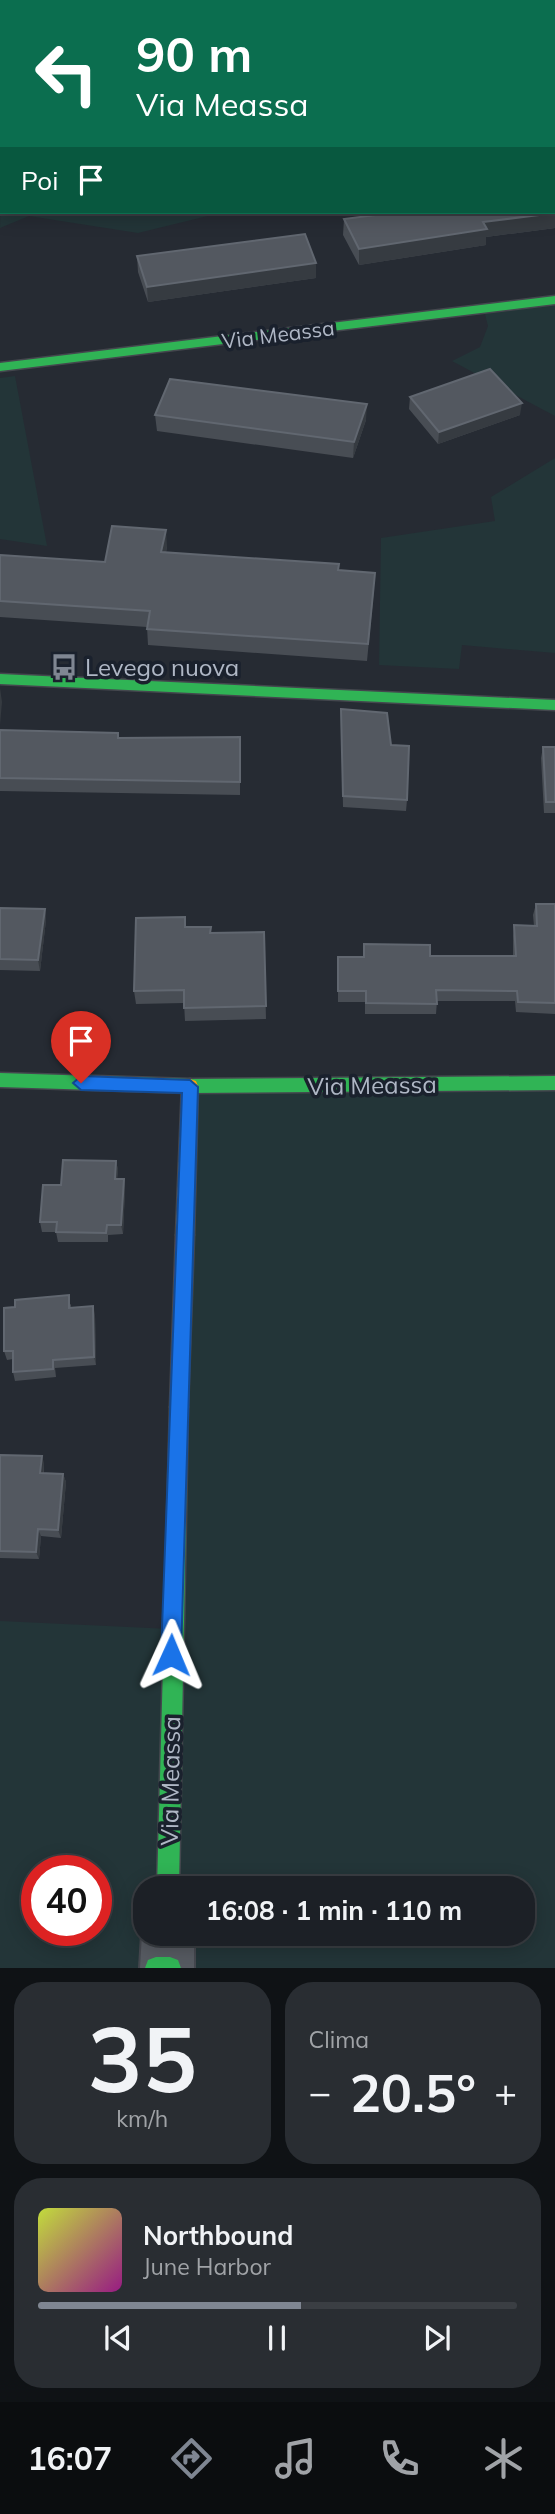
<!DOCTYPE html>
<html lang="it">
<head>
<meta charset="utf-8">
<style>
	:root { --surface:#1c2026; --page:#292d32; --text:#f1f3f6; --muted:#a0a3a7; --line:#3a3e43; --accent:#7f8692 }
	body { margin:0; font-family:Mulish,sans-serif; background:var(--page); color:var(--text); height:100vh; display:flex; flex-direction:column; font-size:26px; white-space:nowrap }
	* { box-sizing:border-box; margin:0 }
	p { font-size:23px; color:var(--muted) }
	.icon { flex:none; width:38px; height:38px; fill:none; stroke:currentColor; stroke-width:2; stroke-linecap:round; stroke-linejoin:round }
	.map { position:relative; height:1968px; overflow:hidden }
	.details { display:flex; flex-direction:column; gap:14px; padding:14px; background:#0f1215; flex:1 }
	.details>* { flex:none }
	.top-card { position:absolute; left:0px; top:0px; width:556px; height:214px; box-shadow:0 4px 18px #0003,0 0 0 2px var(--line); background:#0b6e4f; color:#fff; overflow:hidden }
	.speed { position:absolute; left:21px; top:1855px; display:flex; gap:14px; font-size:35px; font-weight:700; text-align:center }
	.speed>* { display:grid; place-content:center; width:91px; height:91px; border-radius:50%; background:var(--surface); box-shadow:0 4px 18px #0003,0 0 0 2px var(--line); line-height:1 }
	.speed .limit { border:10px solid #d22; background:#fff; color:#111 }
	.pin { position:absolute; display:grid; place-items:center; width:60px; height:60px; color:#fff; margin:-72px -30px; border-radius:50% 50% 50% 0; rotate:-45deg; box-shadow:0 0 7px #0007 }
	.pin .icon { rotate:45deg }
	.me { position:absolute; width:77px; margin:-38px; rotate:1deg; stroke-linejoin:round; filter:drop-shadow(0 0 5px #0008) }
	.turn { display:flex; align-items:center; gap:24px; height:147px; padding:0 21px; font-size:32px }
	.turn .icon { width:91px; height:91px; stroke-width:2.5 }
	.turn b { display:block; font-size:49px; line-height:60px }
	.then { display:flex; align-items:center; height:66px; padding:0 21px; background:#0003; gap:14px; font-size:26px }
	.big { font-size:52px; font-weight:700; line-height:1.1 }
	.details .widget { flex:1; display:flex; flex-direction:column; justify-content:center; gap:10px; min-width:0; padding:0 24px; border-radius:28px; background:var(--page) }
	.details .dial { align-items:center; gap:0 }
	.dial b { font-size:91px; line-height:1 }
	.song { display:flex; align-items:center; gap:21px }
	.cover { width:84px; height:84px; border-radius:10px; background:linear-gradient(135deg,hsl(70 70% 55%),hsl(310 70% 35%)) }
	.played { height:7px; border-radius:4px; background:linear-gradient(90deg,var(--accent) 55%,var(--line) 55%) }
	.keys { display:flex; justify-content:space-around; direction:ltr }
	.heat { display:flex; justify-content:space-between; align-items:center; font-size:38px; direction:ltr }
	.details .tiles { flex:1; display:grid; gap:14px; grid-template-columns:1fr 1fr }
	.widget:last-child { grid-column:span 2 }
	.trip { position:absolute; left:133px; top:1876px; width:402px; height:70px; border-radius:28px; background:var(--surface); box-shadow:0 4px 18px #0003,0 0 0 2px var(--line); font-weight:700; line-height:70px; text-align:center }
	.menu { display:flex; height:112px; justify-content:space-around; align-items:center; background:#0b0d0f; color:var(--muted) }
	.menu .icon { width:49px; height:49px }
	.menu .selected { color:var(--accent) }
	.menu b { font-size:32px; color:var(--text) }
	.map>svg:first-child { display:block }
</style>
</head>
<body>
<div class="map">
<svg width="555" height="1968" viewBox="0 0 555 1968">
	<rect width="100%" height="100%" fill="#262b33"/>
	<path fill="#233538" fill-rule="evenodd" d="M2,161V212H224L138,233L29,216L0,228Z
		M555,305V416L452,361L480,347L488,326L485,314Z
		M15,376L47,546L0,539V378Z
		M555,458V653L462,645L459,669L379,665L381,538L495,521L491,497Z
		M555,1083V1968H0V1621L171,1629L190,1086ZM37,1871H96V1930H37ZM145,1888H523V1934H145Z"/>
	<g fill="none" stroke-linecap="round" stroke-linejoin="round">
		<defs>
			<path id="street" d="M145,1925V1934H194V1968H140L142,1934Z"/>
			<path id="fast" d="M555,296V304L0,371V363Z
				M0,674L555,700V710L0,684Z
				M0,1073L190,1079L555,1076V1090L190,1093L0,1087Z
				M179,1398L185,1401L188,1407L179,1888H157L170,1407L173,1401Z
				M156,1957H170L178,1960L181,1968H145L148,1960Z"/>
			<path id="slow" d="M190,1079L196,1081L198,1086L194,1235L191,1240L185,1243L179,1240L176,1235L182,1086L184,1081Z"/>
			<path id="jam" d="M185,1227L191,1230L194,1235L188,1407L185,1413L179,1416L173,1413L170,1407L176,1235L179,1230Z"/>
		</defs>
		<use href="#street" stroke="#44474e" stroke-width="4"/>
		<use href="#fast" stroke="#44474e" stroke-width="3"/>
		<use href="#slow" stroke="#44474e" stroke-width="3"/>
		<use href="#jam" stroke="#44474e" stroke-width="3"/>
		<use href="#street" fill="#565a61" fill-rule="evenodd"/>
		<use href="#fast" fill="#30b455" fill-rule="evenodd"/>
		<use href="#slow" fill="#ff9f0a" fill-rule="evenodd"/>
		<use href="#jam" fill="#e5322d" fill-rule="evenodd"/>
	</g>
	<path fill="#484d54" d="M555,182V228L486,237V245L359,265L343,235L344,219L555,212Z
		M137,256L316,263V278L148,302L138,272Z
		M410,397L520,415L438,444L409,409Z
		M155,415L366,420L353,458L157,431Z
		M167,546L166,553L338,570L374,589L367,661L148,645L147,627L0,617V555L105,562Z
		M341,709L391,745L407,800L406,811L343,807Z
		M0,730L119,738L240,737V795L0,791Z
		M543,747H555V813H544L541,758Z
		M536,904H555V1014L516,1012L515,1001H437L436,1014H365V1002H338V957H363L364,944L430,956H513V936L514,925L534,926L533,915Z
		M0,908L45,909L46,920L40,971L0,970Z
		M185,917V927L211,933L264,932L266,1019L185,1021L184,1003L136,1004L134,991Z
		M116,1161L118,1170L117,1179H124L125,1189L123,1234L108,1235V1242H58L56,1232H42L40,1222L61,1185Z
		M71,1304V1308L95,1315L96,1365L55,1368L56,1377L15,1381L13,1372V1359L7,1360L4,1351Z
		M0,1455L44,1463V1473L63,1474L66,1482L61,1538L41,1536L39,1559L0,1558Z"/>
	<path fill="#363b41" d="M555,213V228L486,237V245L359,265V249L483,222Z
		M316,263V278L148,302L147,287Z
		M522,403L520,415L438,444L439,432Z
		M367,404L366,420L353,458L354,442Z
		M166,530L167,546L163,569L161,552Z
		M0,688L2,702L0,725Z
		M45,909L46,920L40,971L38,960Z
		M116,1161L118,1170L116,1189L115,1179Z
		M124,1179L125,1189L123,1234L121,1225Z
		M93,1306L95,1315L96,1365L94,1357Z
		M42,1456L44,1463L43,1481L40,1473Z
		M63,1474L66,1482L61,1538L58,1530Z
		M38,1529L41,1536L39,1559L36,1552Z"/>
	<path fill="#535860" stroke="#616770" stroke-width="2" d="M555,182V213L483,222L487,229L359,249L344,219L399,212H555Z
		M305,234L316,263L147,287L137,256Z
		M490,369L522,403L439,432L410,397Z
		M170,379L367,404L354,442L155,415Z
		M112,526L166,530L161,552L339,564L338,570L375,573L368,644L147,629L150,611L0,601V555L105,562Z
		M341,709L387,713L391,745L409,746L407,800L343,796Z
		M0,730L118,733V738L240,737V782L0,778Z
		M543,747H555V802H546Z
		M536,904H555V1003L518,1002L517,991L436,990L437,1004L366,1003V991H338V957H364V944L430,945V956H516L514,925L537,926Z
		M0,908L45,909L38,960L0,959Z
		M185,917V927H211L210,933L264,932L266,1006L184,1008V990L134,991L136,918Z
		M63,1160L116,1161L115,1179H124L121,1225H107L106,1233L56,1232L57,1222H40L43,1185H61Z
		M69,1295V1308L93,1306L94,1357L53,1360V1369L13,1372V1351H4V1308L15,1307V1300Z
		M0,1455L42,1456L40,1473L63,1474L58,1530L38,1529L36,1552L0,1551Z"/>
	<path fill="#1a73e8" stroke="#114b97" stroke-width="2" d="M81,1076L190,1080L198,1087L181,1655L178,1662L171,1665L164,1662L161,1655L182,1093L81,1090L73,1083Z"/>
	<defs>
		<symbol id="bus-bare" viewBox="-9 -9 18 18"><path d="M-5-6H5V4H4V6H2V4H-2V6H-4V4H-5ZM-3.5-4V0h7V-4ZM-3.5 1.2v1.5H-2V1.2ZM2 1.2v1.5H3.5V1.2Z" fill="#7f8692" stroke="#1a212d" stroke-width="2.5" paint-order="stroke"/></symbol>
	</defs>
	<g fill-rule="evenodd">
		<use href="#bus-bare" x="45" y="648" width="38" height="38"/>
	</g>
	<g text-anchor="middle" dominant-baseline="central" stroke-width="7" stroke-linejoin="round" paint-order="stroke">
		<g font-size="21" fill="#afb7c5" stroke="#1a212d">
			<text transform="translate(278 334) rotate(-7)">Via Meassa</text>
		</g>
		<g font-size="24" fill="#afb7c5" stroke="#1a212d" text-anchor="start">
			<text x="85" y="667">Levego nuova</text>
		</g>
		<g font-size="24" fill="#afb7c5" stroke="#1a212d">
			<text transform="translate(372 1085) rotate(-1)">Via Meassa</text>
			<text transform="translate(170 1781) rotate(-89)">Via Meassa</text>
		</g>
	</g>
</svg>
<div class="speed"><div class="limit">40</div></div>
<div class="pin" style="left:81px;top:1083px;background:#d93025"><svg class="icon" aria-label="arrive" viewBox="0 0 24 24"><path d="M6 21V4h12l-3 4 3 4H6"/></svg></div>
<svg class="me" style="left:171px;top:1655px" viewBox="-20 -20 40 40"><path d="M0-17L14 15 0 8-14 15z" fill="#1a73e8" stroke="#fff" stroke-width="4"/></svg>
<div class="trip">16:08 · 1 min · 110 m</div>
<div class="top-card">
<div class="turn"><svg class="icon" aria-label="left" viewBox="0 0 24 24"><path d="M17 20v-9H6M10 6l-5 5 5 5"/></svg><div><b>90 m</b>Via Meassa</div></div>
<div class="then">Poi<svg class="icon" aria-label="arrive" viewBox="0 0 24 24"><path d="M6 21V4h12l-3 4 3 4H6"/></svg></div>
</div>
</div>
<section class="details">
<div class="tiles">
<div class="widget dial"><b>35</b><p>km/h</p></div>
<div class="widget"><p>Clima</p>
<div class="heat"><a>−</a><b class="big">20.5°</b><a>+</a></div>
</div>
<div class="widget">
<div class="song"><i class="cover"></i><div><b>Northbound</b><p>June Harbor</p></div></div>
<div class="played"></div>
<div class="keys"><svg class="icon" aria-label="previous" viewBox="0 0 24 24"><path d="M18 5L8 12l10 7zM5 5v14"/></svg><svg class="icon" aria-label="pause" viewBox="0 0 24 24"><path d="M8 5v14M16 5v14"/></svg><svg class="icon" aria-label="next" viewBox="0 0 24 24"><path d="M6 5l10 7-10 7zM19 5v14"/></svg></div>
</div>
</div>
</section>
<nav class="menu">
<b>16:07</b>
<svg class="icon selected" aria-label="directions" viewBox="0 0 24 24"><path d="M12 3l9 9-9 9-9-9zM9 14v-3h6M13 9l2 2-2 2"/></svg>
<svg class="icon" aria-label="music" viewBox="0 0 24 24"><path d="M9 18V5l10-2v13"/><circle cx="6" cy="18" r="3"/><circle cx="16" cy="16" r="3"/></svg>
<svg class="icon" aria-label="phone" viewBox="0 0 24 24"><path d="M5 4h4l2 5-3 2q2 4 5 5l2-3 5 2v4C11 20 4 13 5 4z"/></svg>
<svg class="icon" aria-label="climate" viewBox="0 0 24 24"><path d="M12 3v18M4 7l16 10M4 17L20 7"/></svg>
</nav>
</body>
</html>
